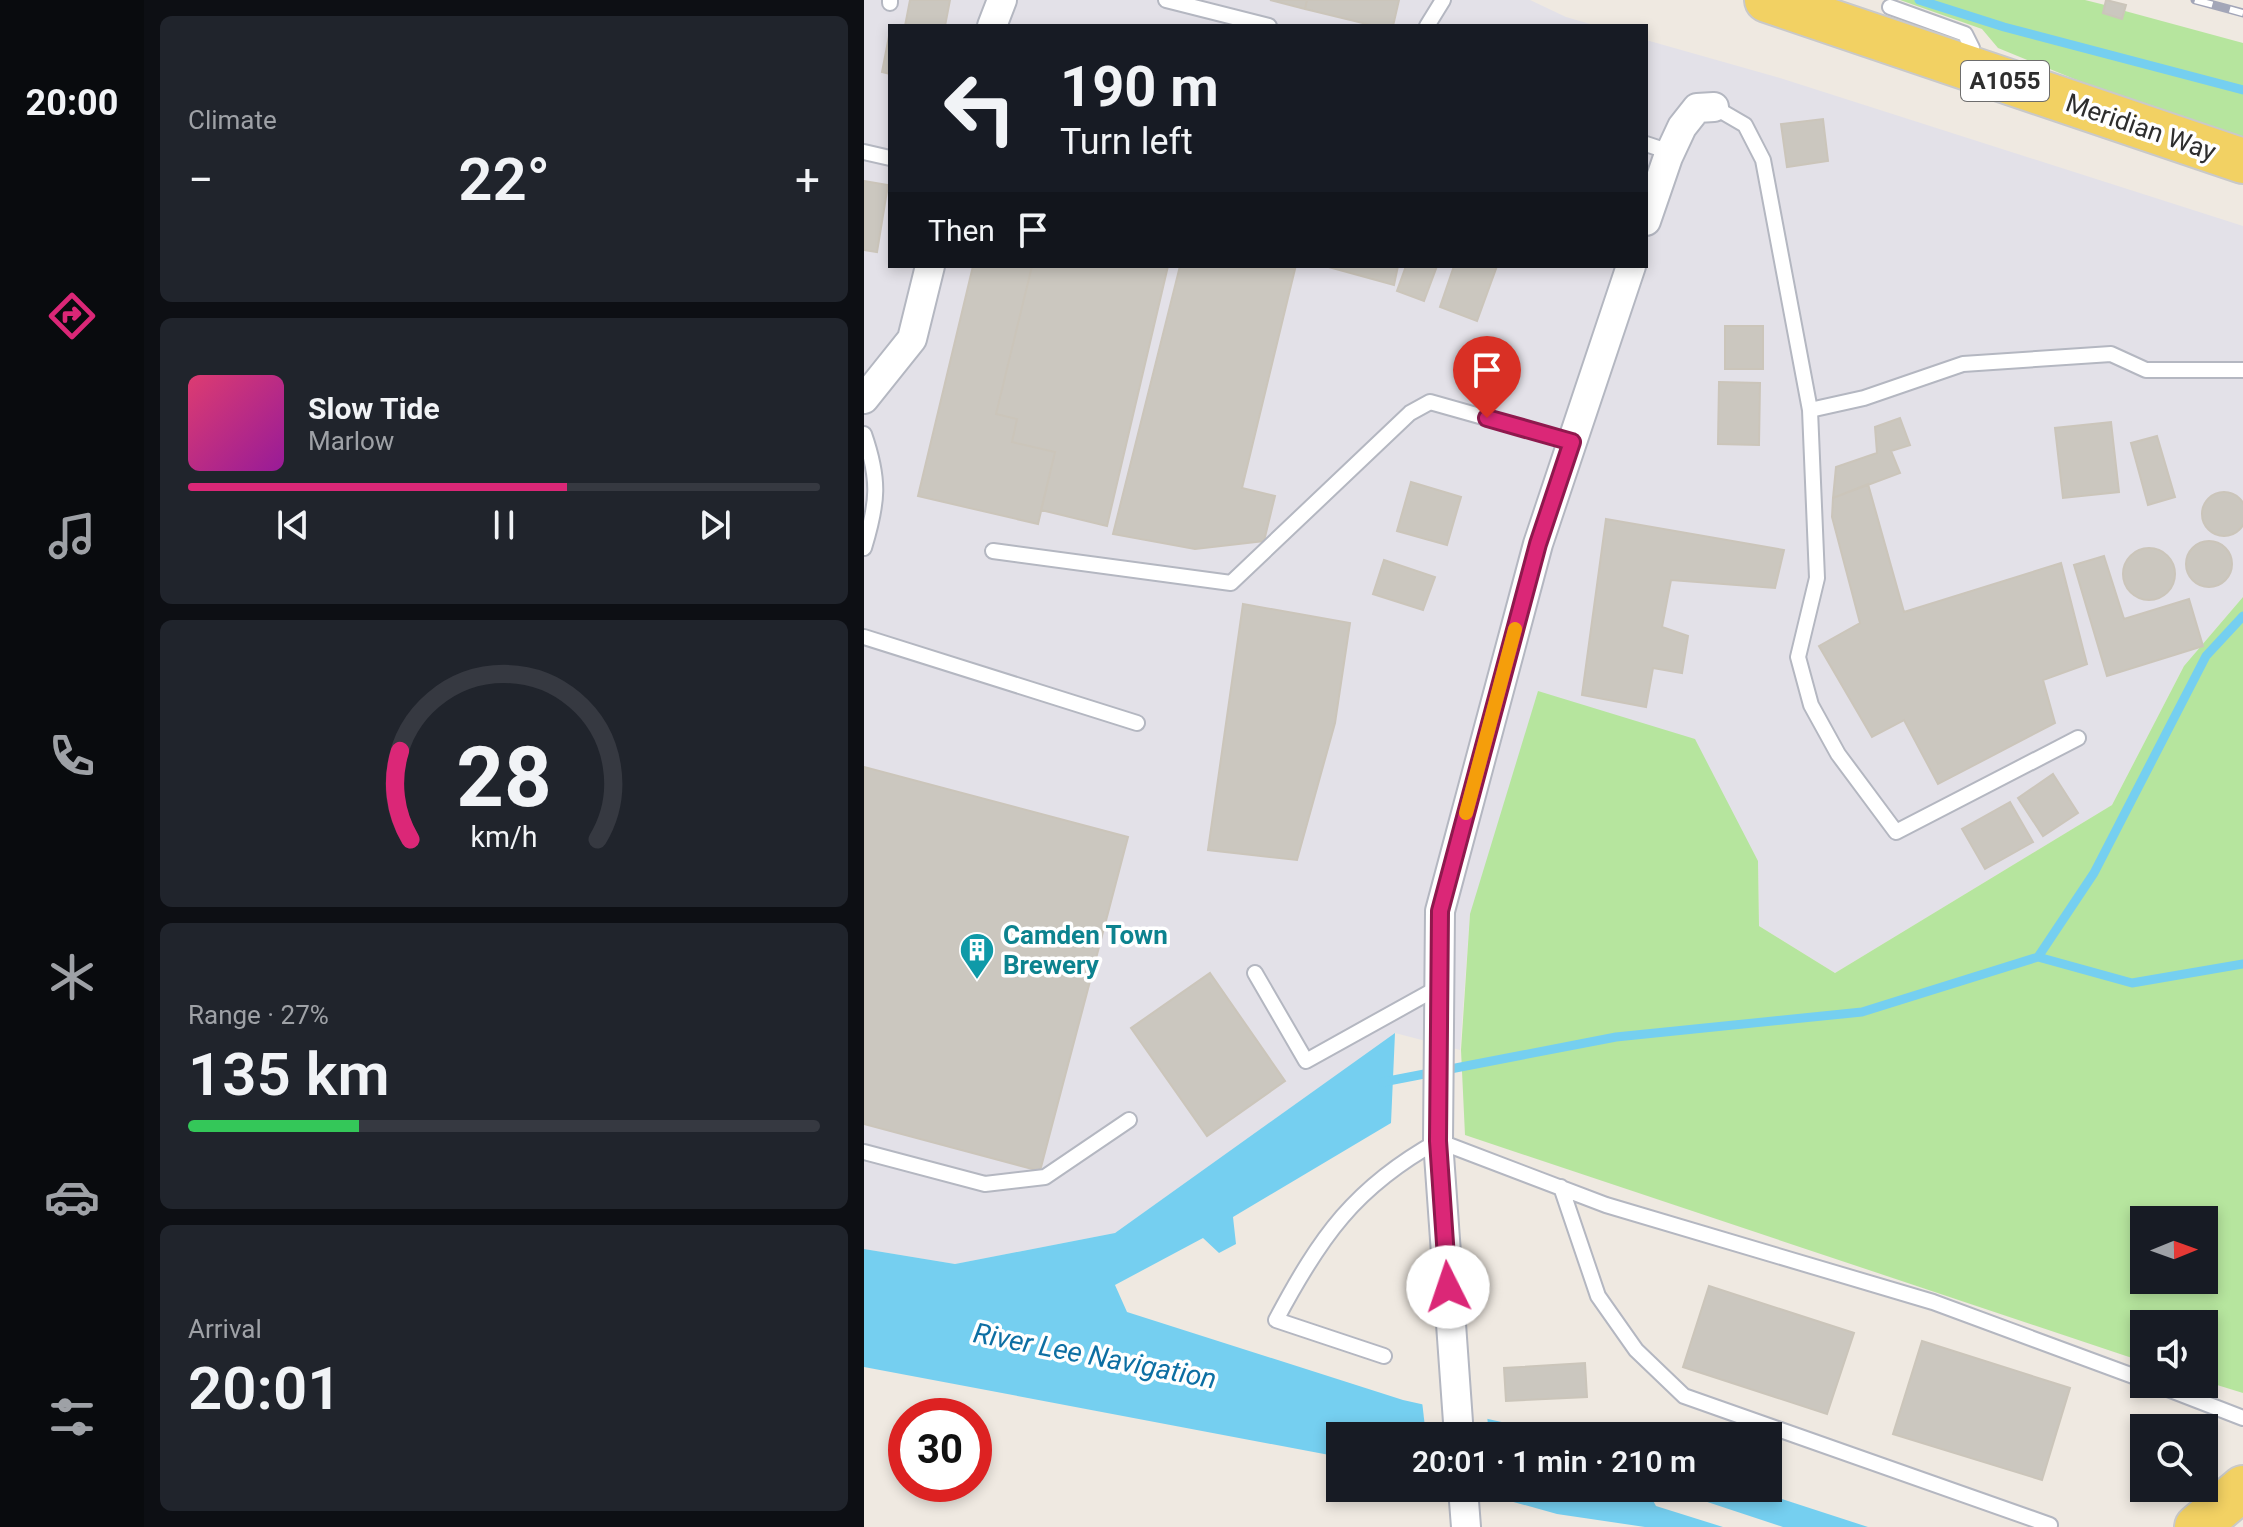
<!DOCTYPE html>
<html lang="en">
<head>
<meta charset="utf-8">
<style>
	:root { --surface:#171b24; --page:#20242c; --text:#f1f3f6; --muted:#9ea1a6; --line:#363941; --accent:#db2777 }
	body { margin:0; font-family:Roboto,sans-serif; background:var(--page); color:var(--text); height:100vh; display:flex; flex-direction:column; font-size:30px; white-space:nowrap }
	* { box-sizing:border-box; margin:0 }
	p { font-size:26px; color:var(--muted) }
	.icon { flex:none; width:44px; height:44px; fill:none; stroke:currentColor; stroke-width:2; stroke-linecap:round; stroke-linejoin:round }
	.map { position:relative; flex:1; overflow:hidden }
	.side { display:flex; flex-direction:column; gap:16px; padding:16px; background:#0d0f14; width:720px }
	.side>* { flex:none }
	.guide { position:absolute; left:24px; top:24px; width:760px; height:244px; border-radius:0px; box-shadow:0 4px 12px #0003; background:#171b24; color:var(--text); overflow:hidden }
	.needle { width:52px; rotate:89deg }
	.buttons { position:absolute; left:1266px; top:1206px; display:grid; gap:16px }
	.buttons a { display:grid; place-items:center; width:88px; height:88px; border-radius:0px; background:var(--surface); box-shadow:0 4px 12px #0003; font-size:40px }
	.speed { position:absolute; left:24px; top:1398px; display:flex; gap:16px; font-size:40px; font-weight:700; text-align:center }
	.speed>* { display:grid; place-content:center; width:104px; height:104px; border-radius:50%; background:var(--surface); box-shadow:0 4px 12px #0003; line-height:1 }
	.speed .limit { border:12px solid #d22; background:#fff; color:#111 }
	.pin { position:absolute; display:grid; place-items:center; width:68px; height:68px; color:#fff; margin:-82px -34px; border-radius:50% 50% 50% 0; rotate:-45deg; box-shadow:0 0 8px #0007 }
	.pin .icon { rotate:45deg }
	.me { position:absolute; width:88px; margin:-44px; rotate:356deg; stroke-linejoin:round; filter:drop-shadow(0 0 6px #0008) }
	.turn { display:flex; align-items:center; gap:28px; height:168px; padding:0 40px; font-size:36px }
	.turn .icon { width:104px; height:104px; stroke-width:2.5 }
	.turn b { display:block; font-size:56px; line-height:68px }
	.then { display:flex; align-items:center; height:76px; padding:0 40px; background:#0003; gap:16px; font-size:30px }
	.big { font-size:60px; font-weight:600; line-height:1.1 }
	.side .card { flex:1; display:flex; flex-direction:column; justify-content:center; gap:12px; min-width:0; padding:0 28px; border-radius:12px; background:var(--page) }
	.side .dial { align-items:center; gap:0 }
	.dial svg { height:208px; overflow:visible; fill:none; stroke:var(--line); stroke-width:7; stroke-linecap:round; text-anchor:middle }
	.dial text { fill:var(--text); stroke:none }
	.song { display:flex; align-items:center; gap:24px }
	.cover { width:96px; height:96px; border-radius:12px; background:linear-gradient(135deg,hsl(340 70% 55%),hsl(300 70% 35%)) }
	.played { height:8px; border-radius:4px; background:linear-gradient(90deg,var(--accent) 60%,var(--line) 60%) }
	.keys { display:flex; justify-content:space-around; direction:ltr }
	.heat { display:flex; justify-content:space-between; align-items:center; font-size:44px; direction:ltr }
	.charge { height:12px; border-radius:6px; background:linear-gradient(90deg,#34c759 27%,var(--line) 0) }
	.trip { position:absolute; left:462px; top:1422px; width:456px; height:80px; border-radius:0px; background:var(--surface); box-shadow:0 4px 12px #0003; font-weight:600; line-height:80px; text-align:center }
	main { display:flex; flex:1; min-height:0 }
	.menu { display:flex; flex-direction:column; width:144px; justify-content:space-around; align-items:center; background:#090b0e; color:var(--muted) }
	.menu .icon { width:56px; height:56px }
	.menu .current { color:var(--accent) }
	.menu b { font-size:36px; color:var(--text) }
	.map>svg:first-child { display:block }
</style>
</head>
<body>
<main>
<nav class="menu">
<b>20:00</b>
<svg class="icon current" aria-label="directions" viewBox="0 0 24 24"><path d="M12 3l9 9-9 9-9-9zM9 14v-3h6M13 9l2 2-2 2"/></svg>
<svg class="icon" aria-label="music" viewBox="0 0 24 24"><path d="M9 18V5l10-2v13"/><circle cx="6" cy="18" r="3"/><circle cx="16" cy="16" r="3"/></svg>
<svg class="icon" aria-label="phone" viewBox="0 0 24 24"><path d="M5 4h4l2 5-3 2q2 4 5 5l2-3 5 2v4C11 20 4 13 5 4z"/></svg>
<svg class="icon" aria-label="climate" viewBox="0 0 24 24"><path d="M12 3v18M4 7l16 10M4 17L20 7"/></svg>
<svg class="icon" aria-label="car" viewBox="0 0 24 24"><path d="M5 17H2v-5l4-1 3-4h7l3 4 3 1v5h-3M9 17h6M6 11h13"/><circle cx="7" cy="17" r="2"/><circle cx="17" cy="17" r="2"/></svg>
<svg class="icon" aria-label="filters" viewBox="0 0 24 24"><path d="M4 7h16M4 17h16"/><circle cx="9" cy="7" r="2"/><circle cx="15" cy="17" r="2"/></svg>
</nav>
<section class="side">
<div class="card"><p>Climate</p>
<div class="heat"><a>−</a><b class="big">22°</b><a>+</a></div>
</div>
<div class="card">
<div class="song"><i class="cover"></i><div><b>Slow Tide</b><p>Marlow</p></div></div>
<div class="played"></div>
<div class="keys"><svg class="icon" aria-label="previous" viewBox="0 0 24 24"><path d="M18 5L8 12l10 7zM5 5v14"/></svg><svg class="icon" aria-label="pause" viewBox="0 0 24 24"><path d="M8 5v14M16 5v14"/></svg><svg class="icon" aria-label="next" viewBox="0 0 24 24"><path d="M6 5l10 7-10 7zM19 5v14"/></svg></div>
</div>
<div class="card dial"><svg viewBox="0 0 100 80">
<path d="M14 69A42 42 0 1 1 86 69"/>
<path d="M14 69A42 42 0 0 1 10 35" stroke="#db2777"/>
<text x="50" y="56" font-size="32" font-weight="700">28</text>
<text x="50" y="72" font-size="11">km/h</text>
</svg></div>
<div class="card"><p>Range · 27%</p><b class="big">135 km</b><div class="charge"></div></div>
<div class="card"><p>Arrival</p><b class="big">20:01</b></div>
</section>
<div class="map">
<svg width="1379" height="1527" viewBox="0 0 1379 1527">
	<rect width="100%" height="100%" fill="#efe9e1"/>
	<path fill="#e3e1e8" d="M0,0H666L702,17L733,26H26V266H782V40L916,78L1379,226V597L1320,666L1248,805L971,973L895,926L894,861L606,914L596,1050L531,1033L251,1233L91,1264L0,1249Z"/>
	<path fill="#b6e59e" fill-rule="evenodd" d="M1036,0H1221L1241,5L1239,13L1258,19L1261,11L1379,43V139L1291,112L1134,48L1118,29Z
		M1379,597V1393L1340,1381V1324H1280V1362L601,1135L597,1050L606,914L674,691L831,739L894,861L895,926L971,973L1248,805L1320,666ZM1280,1220H1340V1280H1280Z"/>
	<path fill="#75cff0" d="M531,1033L527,1123L369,1217L372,1244L355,1253L339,1238L251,1285L263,1312L539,1400L642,1423L702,1427L729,1436H476V1457L0,1367V1249L91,1264L251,1233Z
		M599,1488H791L786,1495L792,1506L859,1527H781L693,1514Z
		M801,1488H884L1004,1527H919Z"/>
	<path fill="#efe9e1" d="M558,1401L623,1415L625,1436H562Z"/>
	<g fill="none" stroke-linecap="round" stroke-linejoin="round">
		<path stroke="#75cff0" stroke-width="9" d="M1055,0L1140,27L1379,90
			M1174,957L1268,983L1379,964
			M519,1082L752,1037L998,1012L1174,957L1230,873L1342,656L1379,616"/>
	</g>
	<path fill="#cbc7bf" stroke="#cbc5ba" stroke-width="2" d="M46,0H86L81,26H41Z
		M406,0H443L441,9Z
		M443,0H535L529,26H511L441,9Z
		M1242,0L1262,5L1258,19L1239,13Z
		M26,31V74L18,72Z
		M959,119L964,161L923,167L917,124Z
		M0,181L24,185L13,252L0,250Z
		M109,266H168L132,414L153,419L148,442L191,452L174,524L54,496Z
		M168,266H304L243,526L177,510L191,452L148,442L153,419L132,414Z
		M316,266L431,269L378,488L411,496L400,541L331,549L249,534Z
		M461,266H534L530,285Z
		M542,266H573L560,301L533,291Z
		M590,266H633L613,321L576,307Z
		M861,326H899V369H861Z
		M855,382L896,383L895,445L854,444Z
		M1036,418L1046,445L1027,451L1036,473L969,498L972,467L1013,453L1011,427Z
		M1247,422L1255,492L1199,498L1191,428Z
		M1293,436L1311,497L1284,505L1267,443Z
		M547,482L597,497L583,545L533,531Z
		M1004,484L1040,612L1197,563L1223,664L1179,680L1191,723L1074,784L1040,720L1008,737L955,646L996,623L968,517L969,498Z
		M1338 514a22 22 0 1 1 44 0a22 22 0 1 1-44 0Z
		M742,519L920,550L911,588L807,580L798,627L824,636L818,673L789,668L782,707L718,695Z
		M1322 564a23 23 0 1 1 46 0a23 23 0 1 1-46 0Z
		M1259 574a26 26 0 1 1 52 0a26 26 0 1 1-52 0Z
		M1240,556L1260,619L1325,599L1339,646L1243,676L1210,565Z
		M520,560L571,577L559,610L509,594Z
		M379,604L486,623L471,723L433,860L344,850Z
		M0,767L264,837L176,1171L0,1124Z
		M1189,774L1214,813L1179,836L1154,798Z
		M1146,802L1169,842L1121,869L1098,829Z
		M346,973L421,1081L343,1136L267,1028Z
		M845,1286L990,1333L963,1414L819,1367Z
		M1058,1341L1206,1388L1178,1480L1029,1434Z
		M721,1363L723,1397L642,1401L640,1368Z"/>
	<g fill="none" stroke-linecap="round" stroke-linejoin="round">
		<defs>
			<path id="lane" d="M302,0L405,26
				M26,3V0
				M1026,7L1101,34L1108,48L1103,63
				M563,26L579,0
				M850,107L881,125L899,160L946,410L953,578L934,657L947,705L974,754L1032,832L1214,738
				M782,144L806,152
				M0,152L26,158
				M946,410L1000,398L1099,364L1247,354L1282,370H1379
				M0,434C16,480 14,502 0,548
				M129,551L367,583L546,413L566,402L708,442
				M0,637L273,723
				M391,973L442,1061L575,987
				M0,1152L121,1184L181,1177L265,1120
				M697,1187L734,1296L772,1350L820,1396L1186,1525
				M520,1356L412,1320C456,1237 491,1187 574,1141L742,1205L1069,1302L1280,1380
				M1291,1384L1379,1418"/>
			<path id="street" d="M128,26L138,0
				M782,221L804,157L818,127L833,108L850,107
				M0,399L48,339L66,266
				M595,1436L574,1141L576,911L674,544L767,266
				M599,1488L602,1527"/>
			<path id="primary" d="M903,0L1379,161
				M1333,1527L1379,1488"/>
		</defs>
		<use href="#lane" stroke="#b4b7c1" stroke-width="18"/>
		<use href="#street" stroke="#b4b7c1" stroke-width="32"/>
		<use href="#primary" stroke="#c9c9c9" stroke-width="48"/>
		<use href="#lane" stroke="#fff" stroke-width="14"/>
		<use href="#street" stroke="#fff" stroke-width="28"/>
		<use href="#primary" stroke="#f2d163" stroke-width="44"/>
		<defs>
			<path id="rail" d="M1331,0L1379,13"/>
		</defs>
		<use href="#rail" stroke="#a3a6b8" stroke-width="9"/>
		<use href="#rail" stroke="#fff" stroke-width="6" stroke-dasharray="18" stroke-linecap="butt"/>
	</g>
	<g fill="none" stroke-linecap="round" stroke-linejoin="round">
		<defs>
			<path id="route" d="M584,1287L574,1141L576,911L674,544L708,442L623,418"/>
		</defs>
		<use href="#route" stroke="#8e194d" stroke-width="20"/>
		<use href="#route" stroke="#db2777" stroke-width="14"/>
		<path stroke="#f59e0b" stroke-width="14" d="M602,813L651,629"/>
	</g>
	<defs>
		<symbol id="building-pin" viewBox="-11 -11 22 30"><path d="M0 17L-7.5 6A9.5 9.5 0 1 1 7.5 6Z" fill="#0f9aa8" stroke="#fff"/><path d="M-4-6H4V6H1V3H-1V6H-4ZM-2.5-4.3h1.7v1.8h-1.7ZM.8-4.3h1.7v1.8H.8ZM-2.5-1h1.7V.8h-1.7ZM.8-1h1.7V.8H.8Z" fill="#fff"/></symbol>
	</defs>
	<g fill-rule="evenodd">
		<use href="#building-pin" x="93" y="930" width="40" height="54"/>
	</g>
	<g text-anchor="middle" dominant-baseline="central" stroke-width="7" stroke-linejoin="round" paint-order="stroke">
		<rect fill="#fff" stroke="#6d6d6d" stroke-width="2" x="1097" y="61" width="88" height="40" rx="6"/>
		<g font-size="24" font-weight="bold" fill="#2e2e2e">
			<text x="1141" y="81">A1055</text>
		</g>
		<g font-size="26" fill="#2e2e2e" stroke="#fff">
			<text transform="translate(1277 127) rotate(19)">Meridian Way</text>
		</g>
		<g font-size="26" font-weight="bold" fill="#0d838f" stroke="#fff" text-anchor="start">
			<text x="139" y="935">Camden Town<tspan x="139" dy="30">Brewery</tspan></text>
		</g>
		<g font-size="28" font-style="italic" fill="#0d6fa3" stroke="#fff">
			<text transform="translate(231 1356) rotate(11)">River Lee Navigation</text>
		</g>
	</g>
</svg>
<div class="buttons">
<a><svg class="needle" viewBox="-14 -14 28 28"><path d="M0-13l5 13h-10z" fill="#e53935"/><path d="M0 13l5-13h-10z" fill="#9ea1a6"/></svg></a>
<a><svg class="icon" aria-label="sound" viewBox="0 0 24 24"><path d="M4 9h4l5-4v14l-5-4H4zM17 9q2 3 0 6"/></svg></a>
<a><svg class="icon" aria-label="search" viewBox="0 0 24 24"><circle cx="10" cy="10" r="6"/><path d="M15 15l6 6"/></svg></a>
</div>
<div class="speed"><div class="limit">30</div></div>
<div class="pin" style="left:623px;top:418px;background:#d93025"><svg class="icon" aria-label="arrive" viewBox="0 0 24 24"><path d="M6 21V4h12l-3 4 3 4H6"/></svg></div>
<svg class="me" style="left:584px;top:1287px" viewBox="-20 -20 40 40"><circle r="19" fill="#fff"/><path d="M0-13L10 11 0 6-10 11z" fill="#db2777"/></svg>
<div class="trip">20:01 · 1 min · 210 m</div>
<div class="guide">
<div class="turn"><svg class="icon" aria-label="left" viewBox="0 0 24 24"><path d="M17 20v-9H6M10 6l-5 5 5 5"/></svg><div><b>190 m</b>Turn left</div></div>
<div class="then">Then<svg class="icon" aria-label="arrive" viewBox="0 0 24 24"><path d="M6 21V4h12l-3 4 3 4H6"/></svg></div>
</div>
</div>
</main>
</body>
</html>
